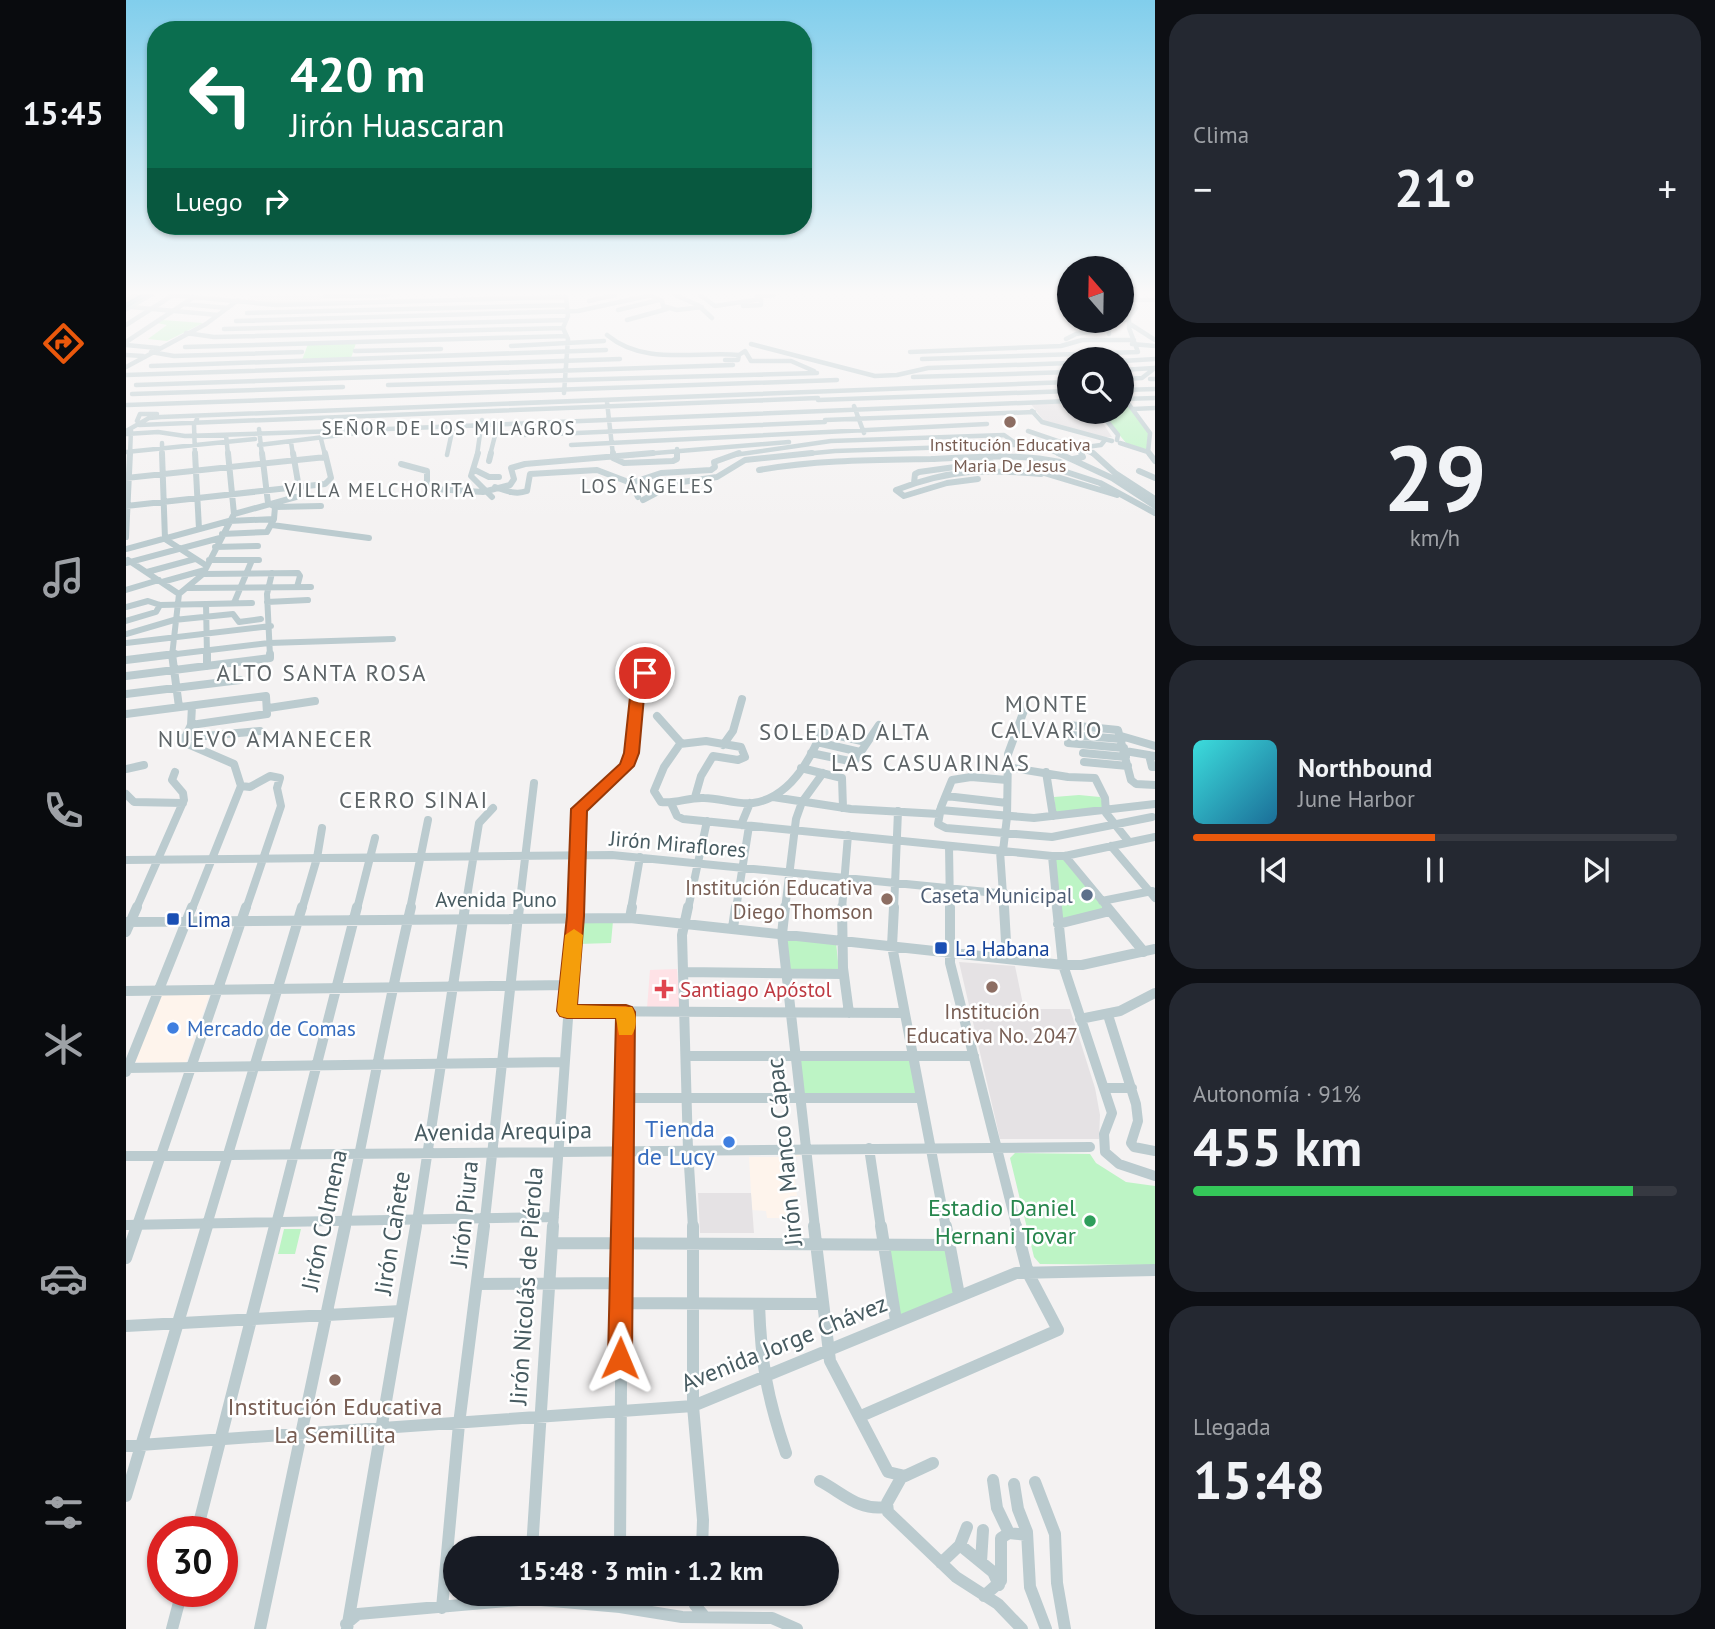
<!DOCTYPE html>
<html lang="es">
<head>
<meta charset="utf-8">
<style>
	:root { --surface:#171b24; --page:#242831; --text:#f1f3f6; --muted:#9ea1a6; --line:#363941; --accent:#ea580c }
	body { margin:0; font-family:"PT Sans",sans-serif; background:var(--page); color:var(--text); height:100vh; display:flex; flex-direction:column; font-size:26px; white-space:nowrap }
	* { box-sizing:border-box; margin:0 }
	p { font-size:23px; color:var(--muted) }
	.icon { flex:none; width:38px; height:38px; fill:none; stroke:currentColor; stroke-width:2; stroke-linecap:round; stroke-linejoin:round }
	.map { position:relative; flex:1; overflow:hidden }
	.sheet { display:flex; flex-direction:column; gap:14px; padding:14px; background:#0d0f14; width:560px }
	.sheet>* { flex:none }
	.guide { position:absolute; left:21px; top:21px; width:665px; height:214px; border-radius:28px; box-shadow:0 2px 5px #0004; background:#0b6e4f; color:#fff; overflow:hidden }
	.needle { width:46px; rotate:340deg }
	.controls { position:absolute; left:931px; top:256px; display:grid; gap:14px }
	.controls a { display:grid; place-items:center; width:77px; height:77px; border-radius:50%; background:var(--surface); box-shadow:0 2px 5px #0004; font-size:35px }
	.speed { position:absolute; left:21px; top:1516px; display:flex; gap:14px; font-size:35px; font-weight:700; text-align:center }
	.speed>* { display:grid; place-content:center; width:91px; height:91px; border-radius:50%; background:var(--surface); box-shadow:0 2px 5px #0004; line-height:1 }
	.speed .limit { border:10px solid #d22; background:#fff; color:#111 }
	.pin { position:absolute; display:grid; place-items:center; width:60px; height:60px; color:#fff; margin:-30px; border:4px solid #fff; border-radius:50%; box-shadow:0 2px 7px #0007 }
	.me { position:absolute; width:77px; margin:-38px; rotate:1deg; stroke-linejoin:round; filter:drop-shadow(0 0 5px #0008) }
	.turn { display:flex; align-items:center; gap:24px; height:147px; padding:0 28px; font-size:32px }
	.turn .icon { width:91px; height:91px; stroke-width:2.5 }
	.turn b { display:block; font-size:49px; line-height:60px }
	.then { display:flex; align-items:center; height:66px; padding:0 28px; background:#0003; gap:14px; font-size:26px }
	.big { font-size:52px; font-weight:800; line-height:1.1 }
	.sheet .tile { flex:1; display:flex; flex-direction:column; justify-content:center; gap:10px; min-width:0; padding:0 24px; border-radius:28px; background:var(--page) }
	.sheet .dial { align-items:center; gap:0 }
	.dial b { font-size:91px; line-height:1 }
	.song { display:flex; align-items:center; gap:21px }
	.cover { width:84px; height:84px; border-radius:10px; background:linear-gradient(135deg,hsl(180 70% 55%),hsl(200 70% 35%)) }
	.played { height:7px; border-radius:4px; background:linear-gradient(90deg,var(--accent) 50%,var(--line) 50%) }
	.keys { display:flex; justify-content:space-around; direction:ltr }
	.heat { display:flex; justify-content:space-between; align-items:center; font-size:38px; direction:ltr }
	.charge { height:10px; border-radius:5px; background:linear-gradient(90deg,#34c759 91%,var(--line) 0) }
	.trip { position:absolute; left:317px; top:1536px; width:396px; height:70px; border-radius:35px; background:var(--surface); box-shadow:0 2px 5px #0004; font-weight:800; line-height:70px; text-align:center }
	main { display:flex; flex:1; min-height:0 }
	.menu { display:flex; flex-direction:column; width:126px; justify-content:space-around; align-items:center; background:#090b0e; color:var(--muted) }
	.menu .icon { width:49px; height:49px }
	.menu .on { color:var(--accent) }
	.menu b { font-size:32px; color:var(--text) }
	.map>svg:first-child { display:block }
</style>
</head>
<body>
<main>
<nav class="menu">
<b>15:45</b>
<svg class="icon on" aria-label="directions" viewBox="0 0 24 24"><path d="M12 3l9 9-9 9-9-9zM9 14v-3h6M13 9l2 2-2 2"/></svg>
<svg class="icon" aria-label="music" viewBox="0 0 24 24"><path d="M9 18V5l10-2v13"/><circle cx="6" cy="18" r="3"/><circle cx="16" cy="16" r="3"/></svg>
<svg class="icon" aria-label="phone" viewBox="0 0 24 24"><path d="M5 4h4l2 5-3 2q2 4 5 5l2-3 5 2v4C11 20 4 13 5 4z"/></svg>
<svg class="icon" aria-label="climate" viewBox="0 0 24 24"><path d="M12 3v18M4 7l16 10M4 17L20 7"/></svg>
<svg class="icon" aria-label="car" viewBox="0 0 24 24"><path d="M5 17H2v-5l4-1 3-4h7l3 4 3 1v5h-3M9 17h6M6 11h13"/><circle cx="7" cy="17" r="2"/><circle cx="17" cy="17" r="2"/></svg>
<svg class="icon" aria-label="filters" viewBox="0 0 24 24"><path d="M4 7h16M4 17h16"/><circle cx="9" cy="7" r="2"/><circle cx="15" cy="17" r="2"/></svg>
</nav>
<div class="map">
<svg width="1029" height="1629" viewBox="0 0 1029 1629">
	<rect width="100%" height="100%" fill="#f4f2f2"/>
	<path fill="#fef4ec" d="M35,993H84L60,1063L9,1062Z
		M662,1151L674,1154V1156L666,1157L671,1196H664L666,1218H641L640,1211L626,1210L623,1157H662Z"/>
	<path fill="#e5e2e4" d="M129,295H197L193,303L149,304L121,300Z
		M943,402V411H969L986,437H973L918,421L905,404Z
		M833,962L889,966L898,1009H944L969,1088L974,1115L973,1139H874Z
		M572,1193H625L628,1233H574Z"/>
	<path fill="#fee2e6" d="M551,969L554,1008H521L524,970Z"/>
	<path fill="#bdf4c5" d="M36,320L77,323L41,341L22,339L41,325L31,323Z
		M230,343L225,358L176,360L182,344Z
		M996,404H1003L1024,433L1022,451L1001,444L973,411H996Z
		M953,795L974,797L979,807L930,814L928,797Z
		M929,858L937,859L980,910L936,921Z
		M453,919L487,921L485,943L452,944Z
		M660,937L710,942L713,972L663,971Z
		M673,1059H784L791,1095H677Z
		M889,1153L964,1154L970,1163L1000,1182L1029,1186V1265L914,1264L908,1257L884,1158Z
		M158,1229H175L169,1254H152Z
		M763,1248H821L829,1293L773,1316Z"/>
	<g fill="none" stroke-linecap="round" stroke-linejoin="round">
		<defs>
			<path id="highway" d="M17,295H24L0,308V304Z"/>
		</defs>
		<use href="#highway" stroke="#709fb0" stroke-width="4"/>
		<path stroke="#bbcbcf" stroke-width="4.5" d="M45,295L150,305L440,297L442,316L437,328L442,339L438,393
			M524,295L536,301L537,306L551,310L576,307
			M549,295L572,305L586,318
			M574,295L589,306L635,299
			M199,296L262,295
			M631,296L648,295
			M0,300L9,295
			M996,300H1029
			M463,301L489,295
			M57,304L102,308
			M617,306L635,305V299L631,297
			M5,307L92,315
			M492,310L533,300
			M121,313L440,305
			M1002,318L1010,308L1003,300
			M501,320L541,309
			M948,320L982,323
			M110,321L452,311L526,295
			M1004,324L1029,340
			M0,325L47,295
			M98,329L439,320
			M60,333L88,337L437,328
			M950,334L982,329
			M983,334L981,323L1003,319
			M481,335C518,366 569,351 613,355
			M940,339L950,334
			M0,342L68,297
			M625,344L749,376L771,375L802,368L943,363
			M1006,344L1029,346
			M0,345L32,348
			M385,346L478,341
			M59,347L440,336
			M229,351L315,349
			M25,352L48,356L176,352
			M784,352L935,346L956,340H1008
			M0,355L17,356
			M796,359L1012,352L1003,328V319
			M599,360H612L613,355L619,351L625,361H665L688,371
			M996,361L1029,359
			M25,366L480,350
			M0,367L80,324L112,300
			M996,370L1028,368
			M0,375L494,359
			M787,377L943,372
			M996,379L1016,378L1029,368
			M1024,379H1029
			M10,385L607,365
			M262,385L691,373
			M996,390L1029,389
			M6,394L217,387
			M996,395L1024,433L1022,452L1024,455
			M997,399L1029,398
			M692,400L943,391
			M481,402L487,455
			M1,405L711,380
			M728,406L738,433
			M1007,409L1029,408
			M906,411L916,422L986,441
			M973,411L992,435L991,440
			M699,420L908,412
			M11,421L14,414H31
			M13,425L692,398
			M133,429L136,455
			M0,431L23,418L35,417L943,382
			M902,431L952,448
			M0,434L32,432L59,436L212,431L943,401
			M428,434L699,422
			M100,435L102,455
			M399,435L400,423
			M195,439L199,455
			M165,442L167,455
			M36,443V455
			M994,443L1022,452
			M133,445L231,433
			M445,445L861,424
			M551,449V455
			M957,449L969,455
			M0,452L129,439
			M4,455L5,429
			M69,455L68,425L71,419
			M321,455L327,427
			M351,455L356,420
			M364,455L372,424
			M506,455L663,442
			M608,455L705,441L878,435L892,445
			M668,455L709,451L911,444L935,455
			M956,455L952,448L975,445L979,440"/>
		<path stroke="#bbcbcf" stroke-width="6" d="M36,453L39,539L81,566
			M69,453L73,529
			M167,453L173,488
			M352,453L345,476L366,497
			M487,453V458L498,463L547,461L551,459V453
			M932,453L986,478L1029,506
			M967,453L989,473L1029,499
			M1023,453L1029,461
			M947,459L957,457L955,453
			M363,461L365,453
			M275,464L301,471V482L308,489L357,492L384,485L388,479L385,468L399,464L527,453
			M925,467L974,483L1029,513
			M349,470L363,477H373
			M633,470C690,460 747,460 805,459C848,457 892,453 934,462
			M1013,471L1029,478
			M918,473L991,495
			M0,478L200,457
			M852,479L821,483L778,496L770,490C824,469 858,469 915,474
			M505,483L512,497
			M788,483L789,474L793,472L865,462
			M369,487C380,491 390,495 401,491L404,474L471,470L505,483L535,473L585,470L589,467L588,462L613,453
			M517,500L549,483L591,477L619,460L686,453
			M0,506L199,484L205,478L199,453
			M149,507L195,506
			M108,514L170,497
			M146,525L243,538
			M96,534L141,532L148,519L149,507L142,503L136,453
			M0,537L4,453
			M89,547L132,546
			M0,549L103,521L148,519
			M2,560L53,594
			M83,560H133
			M0,563L94,538
			M21,572L69,559
			M77,574L172,573L174,576L171,587
			M36,582L79,570
			M62,588L185,587
			M0,590L33,580
			M141,602L182,600
			M108,603L126,560
			M80,604L81,656
			M0,607L22,601L34,605L126,603
			M0,621L30,612L34,605
			M0,634L48,620L107,614L113,622L135,619
			M0,643L145,626
			M34,656L143,643L267,639
			M46,656L53,594L77,574L108,514L102,453
			M144,656L141,594L146,573"/>
		<path stroke="#bbcbcf" stroke-width="8" d="M46,654L53,707
			M81,654V666
			M0,660L49,654
			M0,676L144,658V654
			M0,694L114,680
			M66,706L65,725L57,742L108,764L115,786
			M143,708L189,701
			M0,714L140,696L141,714L65,725
			M531,716L555,743
			M942,725L992,730L1005,780L1010,784L1029,785
			M696,732L740,742
			M945,735L996,739
			M995,736L1029,746
			M57,738L134,731
			M691,742L734,752
			M942,743L998,748
			M597,745L607,731L616,699
			M999,751L1029,756
			M685,753L728,762L753,725
			M957,753L1000,757
			M1023,755L1026,767H1029
			M958,762L1002,766
			M881,767L942,777L969,778L979,798L980,813L1003,842
			M675,768L716,778L717,808
			M0,769L18,765
			M920,772L927,816
			M881,780L845,777L826,780L815,807L812,824L820,828L926,837L1026,817
			M115,786L124,787L144,776L154,778L151,788L155,806L120,909
			M0,794L8,802L57,803
			M820,796L881,803
			M569,797L575,776L587,756L612,760L619,757L615,747L580,741L554,744L538,767L528,791L535,802C550,804 563,797 578,798C594,798 611,805 627,803C664,798 686,757 698,726
			M647,797L725,809L813,814
			M545,803L551,816L557,819L926,856H939L1029,837
			M814,810L908,818L1029,804
			M615,825L624,803
			M823,846L824,909
			M985,846L1029,898
			M874,851L878,909
			M877,851L881,817L882,754L900,705
			M926,856L931,909
			M939,856L983,909
			M0,860L486,855L931,899
			M976,901L1026,891
			M10,909L58,800L57,793L46,780L49,772
			M66,909L115,786
			M176,909L191,858L196,828
			M231,909L249,838
			M284,909L302,820
			M339,909L353,823L367,808
			M393,909L408,783
			M450,909L453,809L501,766L511,697L519,673
			M505,909L514,857
			M562,909L581,821
			M610,909L623,826
			M659,909L670,819L676,802L697,773
			M716,909L722,835
			M768,909L772,811"/>
		<path stroke="#bbcbcf" stroke-width="10" d="M562,907L556,935L562,1150L567,1228
			M659,907L656,934L689,1228
			M716,907L717,968L723,1013
			M768,907L766,946L820,1228
			M824,907V963L891,1228
			M878,907L881,959
			M931,907L937,965L986,1113L978,1134L979,1152L993,1164L1029,1176
			M981,907L1018,952
			M504,918L506,907
			M0,922L504,918L937,965H956L1029,949
			M932,924L984,911
			M607,928L610,907
			M0,932L11,907
			M557,972L716,974
			M0,991L444,985
			M441,1011L777,1013
			M982,1015L1010,1104L1012,1121L1005,1143L1008,1147L1029,1151
			M954,1019L994,1011L1029,993
			M560,1056H848
			M0,1068L437,1062
			M0,1072L66,907
			M978,1088H1006
			M498,1098H794
			M743,1148L755,1228
			M0,1156L964,1147
			M0,1225L428,1217
			M10,1228L120,907
			M80,1228L176,907
			M149,1228L231,907
			M218,1228C241,1121 260,1013 285,907
			M290,1228L339,907
			M358,1228L393,907
			M427,1228L450,907
			M496,1228L500,1012"/>
		<path stroke="#bbcbcf" stroke-width="12" d="M567,1226V1406L577,1520L576,1549
			M688,1226L704,1361L762,1472L779,1476L807,1463
			M755,1226L770,1321
			M820,1226L833,1295
			M426,1243L823,1245
			M0,1258L11,1226
			M351,1284L495,1283
			M495,1303L697,1304
			M633,1304C635,1363 641,1397 660,1453
			M0,1326L275,1311
			M735,1416L932,1330L902,1273L890,1226
			M0,1446L567,1406L890,1273L1029,1270
			M775,1478L761,1503L762,1512L830,1577L872,1604L896,1629
			M867,1480L871,1508L883,1533
			M694,1481C717,1493 732,1511 760,1507
			M909,1482L929,1534L931,1583L939,1629
			M888,1484L892,1509L901,1532L904,1587L920,1629
			M0,1496L81,1226
			M71,1531L149,1226
			M834,1545L867,1572L873,1585
			M406,1549L427,1226
			M494,1549L496,1226
			M855,1562L857,1530
			M815,1563L834,1545L841,1527
			M565,1594L569,1605L579,1617
			M858,1596L875,1581V1538L883,1533L901,1535
			M316,1608L333,1424L358,1226
			M220,1624L232,1614L404,1599L494,1607L556,1617L646,1618L671,1629
			M46,1629L56,1591
			M134,1629L219,1226
			M221,1629L290,1226"/>
		<path fill="#afcad2" fill-rule="evenodd" d="M22,295H29L0,312V308Z"/>
		<use href="#highway" fill="#85b3c4" fill-rule="evenodd"/>
	</g>
	<linearGradient id="sky" x2="0" y2="1"><stop stop-color="#81ceec"/><stop offset="0.56" stop-color="#faf9f9"/><stop offset="1" stop-color="#faf9f9" stop-opacity="0"/></linearGradient>
	<rect width="1029" height="523" fill="url(#sky)"/>
	<path fill="#ea580c" stroke="#983908" stroke-width="2" d="M519,669L526,673L518,697L513,753L508,766L461,811L458,916L451,1005H500L506,1007L509,1012L506,1358L502,1365L494,1368L486,1365L482,1358L490,1018H441L434,1016L431,1011L441,916L445,809L494,764L498,753L504,697L512,673Z"/>
	<path fill="#f59e0b" d="M448,929L457,935L451,1005L506,1007C511,1015 511,1027 506,1035H493L490,1018H441L434,1016L431,1011L439,935Z"/>
	<g fill="#8d6e63" stroke="#fff" stroke-width="2.5">
		<circle cx="884" cy="422" r="7"/>
		<circle cx="761" cy="899" r="7"/>
		<circle cx="866" cy="987" r="7"/>
		<circle cx="209" cy="1380" r="7"/>
	</g>
	<circle fill="#5c6f8a" stroke="#fff" stroke-width="2.5" cx="961" cy="895" r="7"/>
	<g fill="#1a4fb4" stroke="#fff" stroke-width="2.5">
		<rect x="40" y="912" width="14" height="14" rx="3.5"/>
		<rect x="808" y="941" width="14" height="14" rx="3.5"/>
	</g>
	<path fill="#e0444e" stroke="#fff" stroke-width="2.5" d="M534.5 978.5h7v7h7v7h-7v7h-7v-7h-7v-7h7z"/>
	<g fill="#3f7fe0" stroke="#fff" stroke-width="2.5">
		<circle cx="47" cy="1028" r="7"/>
		<circle cx="603" cy="1142" r="7"/>
	</g>
	<circle fill="#2e9e5b" stroke="#fff" stroke-width="2.5" cx="964" cy="1221" r="7"/>
	<g text-anchor="middle" dominant-baseline="central" stroke-width="5" stroke-linejoin="round" paint-order="stroke">
		<g font-size="18" fill="#785e54" stroke="#fff">
			<text x="884" y="444">Institución Educativa<tspan x="884" dy="21">Maria De Jesus</tspan></text>
		</g>
		<g font-size="19" letter-spacing="2" fill="#5d6467" stroke="#fff">
			<text x="323" y="428">SEÑOR DE LOS MILAGROS</text>
			<text x="522" y="486">LOS ÁNGELES</text>
			<text x="254" y="490">VILLA MELCHORITA</text>
		</g>
		<g font-size="21" fill="#475b61" stroke="#fff">
			<text transform="translate(552 844) rotate(5)">Jirón Miraflores</text>
			<text x="370" y="899">Avenida Puno</text>
		</g>
		<g font-size="21" fill="#785e54" stroke="#fff" text-anchor="end">
			<text x="747" y="887">Institución Educativa<tspan x="747" dy="24">Diego Thomson</tspan></text>
			<text x="866" y="1011" text-anchor="middle">Institución<tspan x="866" dy="24">Educativa No. 2047</tspan></text>
		</g>
		<g font-size="21" fill="#4e5e75" stroke="#fff" text-anchor="end">
			<text x="947" y="895">Caseta Municipal</text>
		</g>
		<g font-size="21" fill="#164399" stroke="#fff" text-anchor="start">
			<text x="61" y="919">Lima</text>
			<text x="829" y="948">La Habana</text>
		</g>
		<g font-size="21" fill="#be3a42" stroke="#fff" text-anchor="start">
			<text x="554" y="989">Santiago Apóstol</text>
		</g>
		<g font-size="21" fill="#366cbe" stroke="#fff" text-anchor="start">
			<text x="61" y="1028">Mercado de Comas</text>
		</g>
		<g font-size="23" letter-spacing="2" fill="#5d6467" stroke="#fff">
			<text x="196" y="672">ALTO SANTA ROSA</text>
			<text x="921" y="703">MONTE<tspan x="921" dy="26">CALVARIO</tspan></text>
			<text x="719" y="731">SOLEDAD ALTA</text>
			<text x="140" y="738">NUEVO AMANECER</text>
			<text x="805" y="762">LAS CASUARINAS</text>
			<text x="288" y="799">CERRO SINAI</text>
		</g>
		<g font-size="24" fill="#366cbe" stroke="#fff" text-anchor="end">
			<text x="589" y="1128">Tienda<tspan x="589" dy="28">de Lucy</tspan></text>
		</g>
		<g font-size="24" fill="#475b61" stroke="#fff">
			<text transform="translate(377 1131) rotate(-1)">Avenida Arequipa</text>
			<text transform="translate(658 1152) rotate(-96)">Jirón Manco Cápac</text>
			<text transform="translate(338 1214) rotate(-84)">Jirón Piura</text>
			<text transform="translate(198 1220) rotate(-78)">Jirón Colmena</text>
			<text transform="translate(266 1233) rotate(-81)">Jirón Cañete</text>
			<text transform="translate(400 1286) rotate(-86)">Jirón Nicolás de Piérola</text>
			<text transform="translate(658 1343) rotate(-22)">Avenida Jorge Chávez</text>
		</g>
		<g font-size="24" fill="#27864d" stroke="#fff" text-anchor="end">
			<text x="950" y="1207">Estadio Daniel<tspan x="950" dy="28">Hernani Tovar</tspan></text>
		</g>
		<g font-size="24" fill="#785e54" stroke="#fff">
			<text x="209" y="1406">Institución Educativa<tspan x="209" dy="28">La Semillita</tspan></text>
		</g>
	</g>
</svg>
<div class="controls">
<a><svg class="needle" viewBox="-14 -14 28 28"><path d="M0-13l5 13h-10z" fill="#e53935"/><path d="M0 13l5-13h-10z" fill="#9ea1a6"/></svg></a>
<a><svg class="icon" aria-label="search" viewBox="0 0 24 24"><circle cx="10" cy="10" r="6"/><path d="M15 15l6 6"/></svg></a>
</div>
<div class="speed"><div class="limit">30</div></div>
<div class="pin" style="left:519px;top:673px;background:#d93025"><svg class="icon" aria-label="arrive" viewBox="0 0 24 24"><path d="M6 21V4h12l-3 4 3 4H6"/></svg></div>
<svg class="me" style="left:494px;top:1358px" viewBox="-20 -20 40 40"><path d="M0-17L14 15 0 8-14 15z" fill="#ea580c" stroke="#fff" stroke-width="4"/></svg>
<div class="trip">15:48 · 3 min · 1.2 km</div>
<div class="guide">
<div class="turn"><svg class="icon" aria-label="left" viewBox="0 0 24 24"><path d="M17 20v-9H6M10 6l-5 5 5 5"/></svg><div><b>420 m</b>Jirón Huascaran</div></div>
<div class="then">Luego<svg class="icon" aria-label="right" viewBox="0 0 24 24"><path d="M7 20v-9h11M14 6l5 5-5 5"/></svg></div>
</div>
</div>
<section class="sheet">
<div class="tile"><p>Clima</p>
<div class="heat"><a>−</a><b class="big">21°</b><a>+</a></div>
</div>
<div class="tile dial"><b>29</b><p>km/h</p></div>
<div class="tile">
<div class="song"><i class="cover"></i><div><b>Northbound</b><p>June Harbor</p></div></div>
<div class="played"></div>
<div class="keys"><svg class="icon" aria-label="previous" viewBox="0 0 24 24"><path d="M18 5L8 12l10 7zM5 5v14"/></svg><svg class="icon" aria-label="pause" viewBox="0 0 24 24"><path d="M8 5v14M16 5v14"/></svg><svg class="icon" aria-label="next" viewBox="0 0 24 24"><path d="M6 5l10 7-10 7zM19 5v14"/></svg></div>
</div>
<div class="tile"><p>Autonomía · 91%</p><b class="big">455 km</b><div class="charge"></div></div>
<div class="tile"><p>Llegada</p><b class="big">15:48</b></div>
</section>
</main>
</body>
</html>
